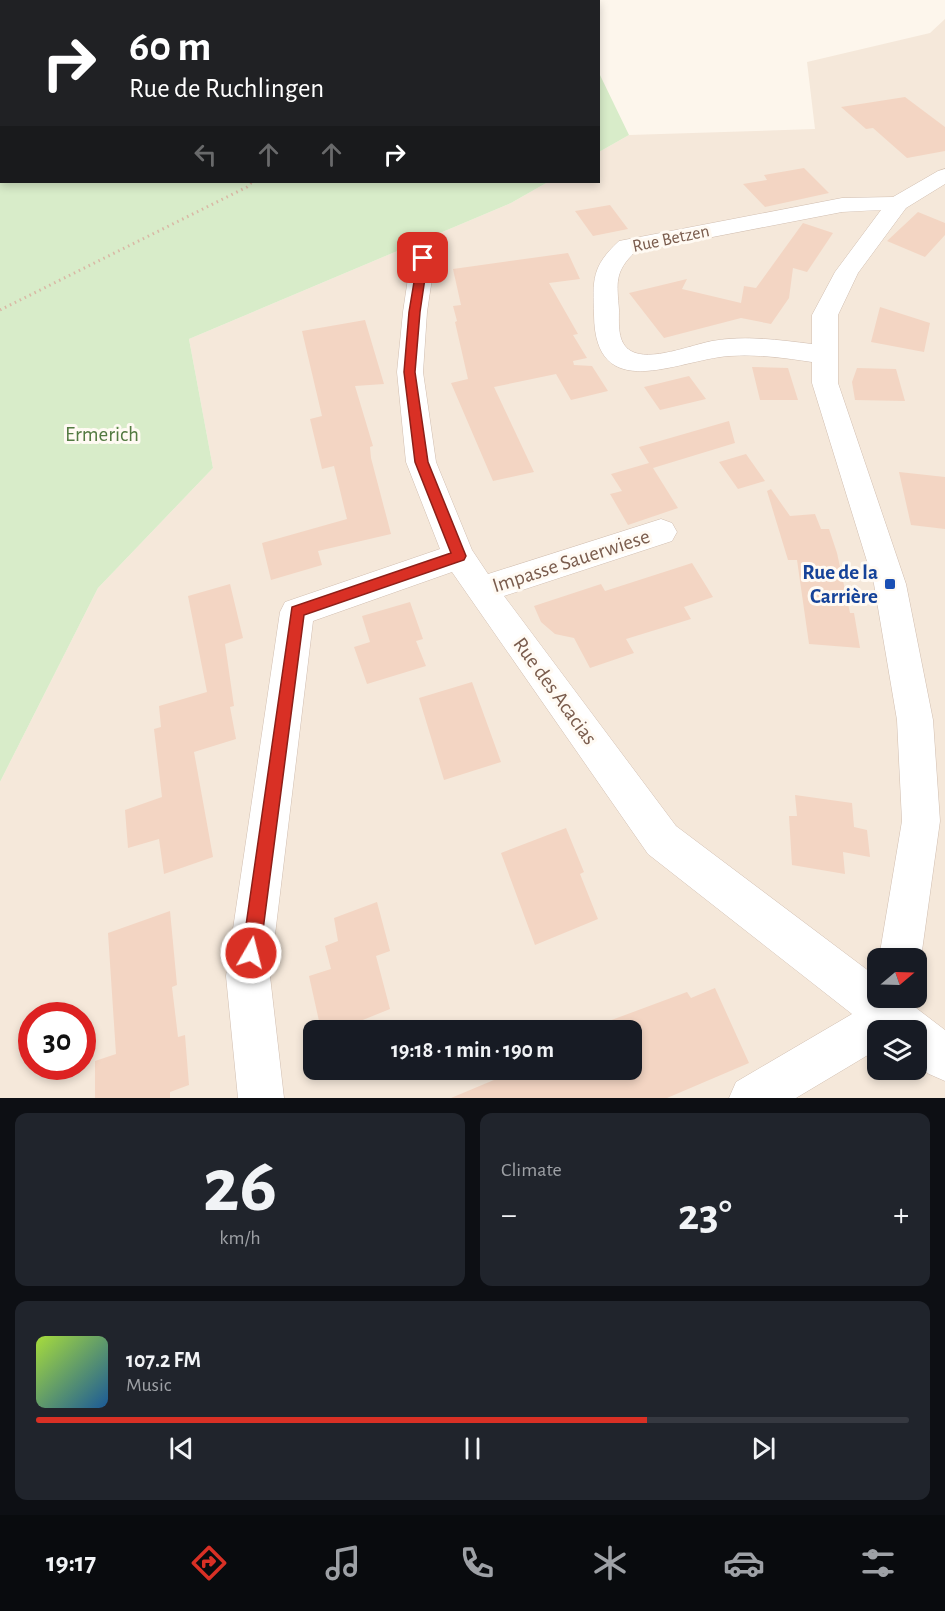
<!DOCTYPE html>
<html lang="en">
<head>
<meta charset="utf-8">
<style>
	:root { --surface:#171b24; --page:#20242c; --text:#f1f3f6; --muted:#9ea1a6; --line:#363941; --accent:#d93025 }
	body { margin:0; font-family:"Alegreya Sans",sans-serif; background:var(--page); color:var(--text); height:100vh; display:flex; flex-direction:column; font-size:22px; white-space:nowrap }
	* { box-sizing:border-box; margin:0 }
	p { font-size:20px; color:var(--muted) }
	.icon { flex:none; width:33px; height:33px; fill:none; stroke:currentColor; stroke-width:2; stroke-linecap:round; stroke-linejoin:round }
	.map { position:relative; height:1098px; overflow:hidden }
	.details { display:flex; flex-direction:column; gap:15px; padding:15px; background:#0d0f14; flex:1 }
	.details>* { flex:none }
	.guide { position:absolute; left:0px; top:0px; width:600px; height:183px; box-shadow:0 3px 9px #0003; background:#202124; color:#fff; overflow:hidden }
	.needle { width:39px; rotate:71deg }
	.tools { position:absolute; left:867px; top:948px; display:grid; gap:12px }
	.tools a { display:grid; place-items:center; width:60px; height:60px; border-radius:12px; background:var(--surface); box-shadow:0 3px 9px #0003; font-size:30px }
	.speed { position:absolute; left:18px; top:1002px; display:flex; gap:12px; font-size:30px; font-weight:700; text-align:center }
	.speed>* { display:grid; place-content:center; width:78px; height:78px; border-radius:50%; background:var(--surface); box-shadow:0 3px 9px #0003; line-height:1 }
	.speed .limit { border:9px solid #d22; background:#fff; color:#111 }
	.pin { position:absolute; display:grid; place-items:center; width:51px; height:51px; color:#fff; margin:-26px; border-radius:12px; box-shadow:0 3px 9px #0006 }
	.me { position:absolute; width:66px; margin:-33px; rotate:8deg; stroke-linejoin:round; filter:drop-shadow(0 0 4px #0008) }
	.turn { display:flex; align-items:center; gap:21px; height:126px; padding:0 30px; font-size:27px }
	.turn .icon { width:78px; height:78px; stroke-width:2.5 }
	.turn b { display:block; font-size:42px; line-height:51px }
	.lanes { display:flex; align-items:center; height:57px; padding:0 30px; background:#0003; justify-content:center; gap:30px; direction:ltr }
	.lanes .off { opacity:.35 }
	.big { font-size:45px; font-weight:700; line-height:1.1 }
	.details .tile { flex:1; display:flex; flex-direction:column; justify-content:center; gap:9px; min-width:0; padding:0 21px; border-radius:12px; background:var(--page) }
	.details .dial { align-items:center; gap:0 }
	.dial b { font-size:78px; line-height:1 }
	.song { display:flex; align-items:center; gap:18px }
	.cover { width:72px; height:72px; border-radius:9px; background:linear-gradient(135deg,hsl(80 70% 55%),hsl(210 70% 35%)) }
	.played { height:6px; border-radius:3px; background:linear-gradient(90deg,var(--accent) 70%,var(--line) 70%) }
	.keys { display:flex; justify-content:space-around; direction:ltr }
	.heat { display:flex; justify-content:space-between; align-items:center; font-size:33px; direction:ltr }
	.details .tiles { flex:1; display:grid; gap:15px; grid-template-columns:1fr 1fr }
	.tile:last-child { grid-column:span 2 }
	.trip { position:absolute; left:303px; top:1020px; width:339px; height:60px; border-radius:12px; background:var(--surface); box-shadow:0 3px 9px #0003; font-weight:700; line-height:60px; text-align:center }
	.menu { display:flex; height:96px; justify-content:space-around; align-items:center; background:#090b0e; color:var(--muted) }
	.menu .icon { width:42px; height:42px }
	.menu .selected { color:var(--accent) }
	.menu b { font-size:27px; color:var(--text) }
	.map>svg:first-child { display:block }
</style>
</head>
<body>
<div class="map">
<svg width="945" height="1098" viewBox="0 0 945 1098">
	<rect width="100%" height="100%" fill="#fdf6ec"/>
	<path fill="#f5e8da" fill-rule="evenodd" d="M945,19V1098H0V782L98,588L213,468L189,339L511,203L548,182H598L599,152L629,135L815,129L807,62L930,33ZM878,958H916V998H878ZM32,1016H82V1066H32ZM314,1030H632V1070H314ZM878,1030H916V1070H878Z"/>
	<path fill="#d8ecc9" d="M0,0L563,1L2,2V182H548L511,203L189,339L213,468L98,588L0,782Z
		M599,73L629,135L599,152H598Z"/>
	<path fill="#f3d5c3" d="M905,97L945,127V151L907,158L873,128L866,129L841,107Z
		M804,168L829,193L765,207L743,184L767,180L764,175Z
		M610,205L628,229L593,236L575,211Z
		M918,212L945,223V235L925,257L887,241Z
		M803,223L833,233L807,272L793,268L789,298L771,324L741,318L664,338L629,293L687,279L682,289L741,303L744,286L756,288Z
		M568,253L580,279L549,283L578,334L573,335L587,358L573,361L574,365L592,366L608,391L571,400L556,374L494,387L534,472L493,481L451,383L468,379L455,322L457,321L453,306L461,305L453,269Z
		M880,307L930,323L924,352L871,342Z
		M365,320L384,384L355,386L373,446L370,447L371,458L391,534L318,551L322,565L271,580L262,543L347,519L334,466L322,469L310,419L322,416L302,331Z
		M752,367L788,368L798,400H760Z
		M857,368L896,369L905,401L855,400L852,382Z
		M689,376L706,399L660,410L644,387Z
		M729,421L735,443L653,468L678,508L628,525L610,494L622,491L611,474L649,463L639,447Z
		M746,454L765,481L738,489L719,462Z
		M899,472L945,477V529L911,525Z
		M771,489L790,516L815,514L821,529H829L837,553L850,613H854L860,648L809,644L797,560H788L767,491Z
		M692,563L713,597L684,607L691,619L626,639L634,653L590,668L574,638L555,634L541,622L534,606L601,584L605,591Z
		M230,584L243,638L225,644L234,706L230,707L236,739L194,752L213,857L164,874L159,839L128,848L125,810L162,797L154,729L161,727L159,706L207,692L188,596Z
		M410,602L423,639L416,641L426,666L367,684L354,647L370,642L362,616Z
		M472,682L501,762L444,780L419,698Z
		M795,795L852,803L854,827L867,830L870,857L843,852L845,874L792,865L789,816H797Z
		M566,828L584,872L580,874L598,919L535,945L501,853Z
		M377,902L390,951L376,956L390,1009L338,1030H321L309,976L331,969L325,946L338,941L334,918Z
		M170,911L177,985L172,987L178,1037L185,1035L189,1085L170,1092V1098H95V1061L116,1054L108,933Z
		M715,988L749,1063L667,1098H451L518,1070H632V1030H591L590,1028L687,992L691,998Z"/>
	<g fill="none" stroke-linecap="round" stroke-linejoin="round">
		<defs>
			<path id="street" d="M945,169V184L906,208L858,273L838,315V383L906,584L933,720L940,821L921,958L916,970V958H879L902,821L897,720L874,584L812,383V362C785,358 757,354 729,356C677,360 595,406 594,315C593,280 591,267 619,241L842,198L893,197L938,171ZM881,210L835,272L812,315V344C779,340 745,335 712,341C691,345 650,362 631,351C617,343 619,324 619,310C617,283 614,272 635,252L842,212Z
				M423,251L431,253L435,258L427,312L423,372L436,462L472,550L488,574L661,519L672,523L677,532L672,541L504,596L676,826L878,978V998H903L945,1030V1081L929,1074L916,1065V1030H878V1049L796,1098H729L736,1082L852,1014L648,854L452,572L313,621L270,976L284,1098H238L226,976L280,612L285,602L440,549L406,462L397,372L403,312L411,258L415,253Z"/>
		</defs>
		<use href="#street" stroke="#d1beb0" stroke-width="1"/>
		<path stroke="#d9b8a5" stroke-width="2" stroke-dasharray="1 3" stroke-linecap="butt" d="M436,2L439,0"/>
		<path stroke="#d9b8a5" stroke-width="3" stroke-dasharray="1.5 4" stroke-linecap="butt" d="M0,310L247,187L252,182"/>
		<use href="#street" fill="#fff" fill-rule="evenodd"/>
	</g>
	<path fill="#d93025" stroke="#8d1f18" stroke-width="1.5" d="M423,255L428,258L420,312L415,372L428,462L466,556L464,560L304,615L260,953L258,960L251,962L245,960L242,953L292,607L451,553L415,462L404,372L409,312L418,258Z"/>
	<rect fill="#1a4fb4" stroke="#fffaf3" stroke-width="2" x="884" y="578" width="12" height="12" rx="3"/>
	<g text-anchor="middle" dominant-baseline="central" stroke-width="6" stroke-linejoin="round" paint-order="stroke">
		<g font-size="18" fill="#7a5c4d" stroke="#fffaf3">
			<text transform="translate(671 239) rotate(-12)">Rue Betzen</text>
		</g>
		<g font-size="21" fill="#537a41" stroke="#fffaf3">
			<text x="102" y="434">Ermerich</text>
		</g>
		<g font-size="21" fill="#7a5c4d" stroke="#fffaf3">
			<text transform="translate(571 561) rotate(-18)">Impasse Sauerwiese</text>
			<text transform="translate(555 691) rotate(54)">Rue des Acacias</text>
		</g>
		<g font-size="21" font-weight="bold" fill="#164399" stroke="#fffaf3" text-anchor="end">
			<text x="878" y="572">Rue de la<tspan x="878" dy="24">Carrière</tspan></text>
		</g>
	</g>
</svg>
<div class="tools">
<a><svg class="needle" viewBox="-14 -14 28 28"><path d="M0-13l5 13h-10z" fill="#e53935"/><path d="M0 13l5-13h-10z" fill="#9ea1a6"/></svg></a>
<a><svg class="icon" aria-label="layers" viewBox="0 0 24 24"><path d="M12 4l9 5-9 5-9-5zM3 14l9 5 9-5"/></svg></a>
</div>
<div class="speed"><div class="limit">30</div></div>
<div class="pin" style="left:423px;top:258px;background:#d93025"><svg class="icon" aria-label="arrive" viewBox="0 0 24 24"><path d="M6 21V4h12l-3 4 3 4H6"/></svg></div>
<svg class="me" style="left:251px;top:953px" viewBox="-20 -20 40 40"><circle r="17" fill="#d93025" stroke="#fff" stroke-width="3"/><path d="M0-11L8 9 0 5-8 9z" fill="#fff"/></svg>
<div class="trip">19:18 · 1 min · 190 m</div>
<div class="guide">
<div class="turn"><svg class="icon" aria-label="right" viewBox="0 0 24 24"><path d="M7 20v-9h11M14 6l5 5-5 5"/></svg><div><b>60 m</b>Rue de Ruchlingen</div></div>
<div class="lanes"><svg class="icon off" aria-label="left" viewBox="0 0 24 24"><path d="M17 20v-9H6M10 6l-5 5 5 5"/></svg><svg class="icon off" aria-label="ahead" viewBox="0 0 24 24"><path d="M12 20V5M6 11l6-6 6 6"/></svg><svg class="icon off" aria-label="ahead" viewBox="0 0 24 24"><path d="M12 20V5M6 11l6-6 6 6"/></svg><svg class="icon" aria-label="right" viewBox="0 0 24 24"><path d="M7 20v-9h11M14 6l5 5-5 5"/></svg></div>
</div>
</div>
<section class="details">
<div class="tiles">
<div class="tile dial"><b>26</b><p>km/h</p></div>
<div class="tile"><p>Climate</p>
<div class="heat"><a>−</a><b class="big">23°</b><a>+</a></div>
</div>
<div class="tile">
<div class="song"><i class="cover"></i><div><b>107.2 FM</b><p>Music</p></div></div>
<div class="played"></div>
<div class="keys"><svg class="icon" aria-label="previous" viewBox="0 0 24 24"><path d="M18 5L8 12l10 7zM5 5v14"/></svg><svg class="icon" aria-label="pause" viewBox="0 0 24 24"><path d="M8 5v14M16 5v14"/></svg><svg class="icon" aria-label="next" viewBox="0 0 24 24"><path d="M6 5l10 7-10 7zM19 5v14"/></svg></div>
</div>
</div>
</section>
<nav class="menu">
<b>19:17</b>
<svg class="icon selected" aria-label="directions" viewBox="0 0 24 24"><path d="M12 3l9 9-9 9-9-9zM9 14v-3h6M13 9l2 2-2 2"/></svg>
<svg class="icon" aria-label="music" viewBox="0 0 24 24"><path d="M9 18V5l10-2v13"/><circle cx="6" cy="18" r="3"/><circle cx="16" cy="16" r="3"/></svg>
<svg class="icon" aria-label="phone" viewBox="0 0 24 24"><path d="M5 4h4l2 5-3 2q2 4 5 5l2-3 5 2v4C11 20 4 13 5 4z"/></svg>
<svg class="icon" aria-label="climate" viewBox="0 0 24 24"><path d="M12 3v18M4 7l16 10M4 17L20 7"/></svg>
<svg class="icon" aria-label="car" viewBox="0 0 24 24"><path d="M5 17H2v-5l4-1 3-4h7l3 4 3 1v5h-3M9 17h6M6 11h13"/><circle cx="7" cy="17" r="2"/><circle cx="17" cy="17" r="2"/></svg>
<svg class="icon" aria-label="filters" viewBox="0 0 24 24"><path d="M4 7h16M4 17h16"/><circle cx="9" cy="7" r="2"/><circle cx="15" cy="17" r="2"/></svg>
</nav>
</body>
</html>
